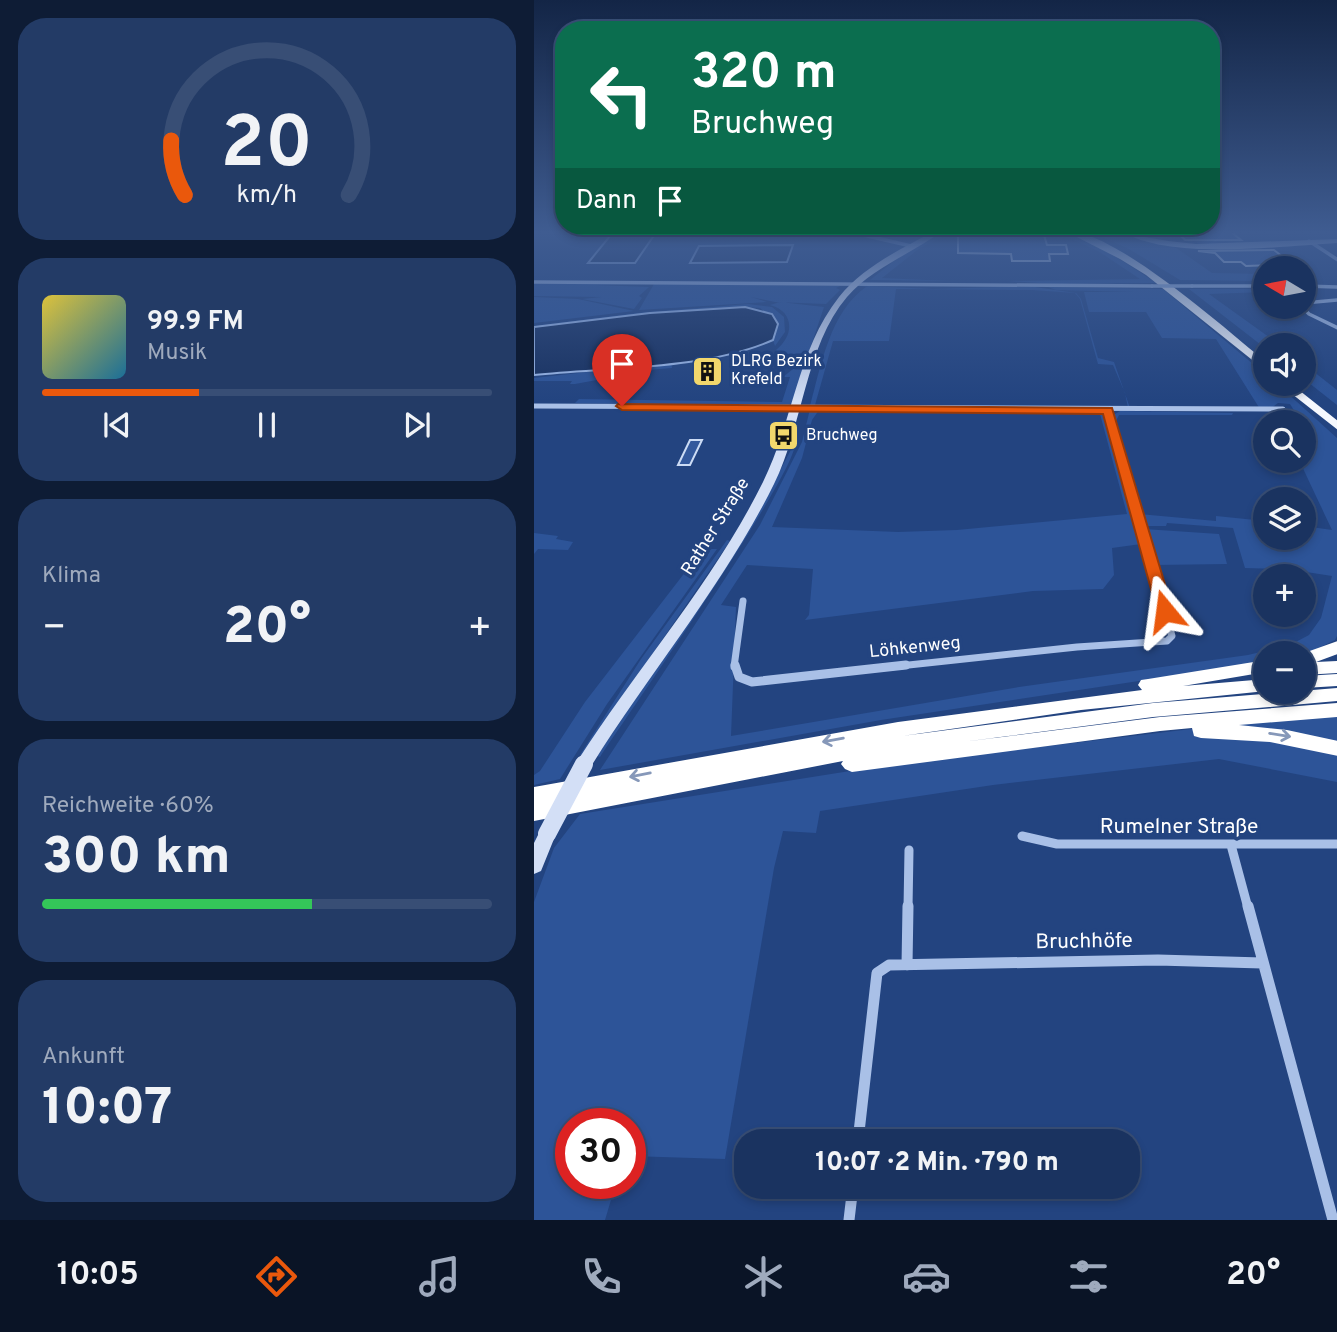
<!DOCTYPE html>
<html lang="de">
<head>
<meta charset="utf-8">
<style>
	:root { --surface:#1a3360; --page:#233b66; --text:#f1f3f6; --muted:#9faabd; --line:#384e75; --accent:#ea580c }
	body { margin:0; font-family:Overpass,sans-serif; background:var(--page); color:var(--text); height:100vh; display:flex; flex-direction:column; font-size:26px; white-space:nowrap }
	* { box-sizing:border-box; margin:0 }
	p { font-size:23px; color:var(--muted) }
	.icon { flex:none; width:38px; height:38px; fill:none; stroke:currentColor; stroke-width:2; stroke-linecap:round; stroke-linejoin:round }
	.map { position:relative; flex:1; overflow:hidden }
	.panel { display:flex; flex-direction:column; gap:18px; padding:18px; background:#0e1c35; width:534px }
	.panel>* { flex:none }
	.guide { position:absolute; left:21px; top:21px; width:665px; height:214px; border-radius:28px; box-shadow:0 4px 10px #0003,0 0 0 2px var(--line); background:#0b6e4f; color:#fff; overflow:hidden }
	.needle { width:46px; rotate:280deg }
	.controls { position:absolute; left:719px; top:256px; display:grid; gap:14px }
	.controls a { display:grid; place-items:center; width:63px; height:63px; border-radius:50%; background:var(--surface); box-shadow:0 4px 10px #0003,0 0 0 2px var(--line); font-size:35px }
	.speed { position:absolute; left:21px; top:1108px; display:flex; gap:14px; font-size:35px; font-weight:700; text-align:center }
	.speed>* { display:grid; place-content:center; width:91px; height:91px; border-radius:50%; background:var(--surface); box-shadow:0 4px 10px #0003,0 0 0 2px var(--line); line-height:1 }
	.speed .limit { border:10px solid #d22; background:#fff; color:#111 }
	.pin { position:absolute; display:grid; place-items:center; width:60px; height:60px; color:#fff; margin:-72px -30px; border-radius:50% 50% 50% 0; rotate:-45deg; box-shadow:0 0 7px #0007 }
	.pin .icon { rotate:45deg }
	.me { position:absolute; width:77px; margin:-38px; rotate:344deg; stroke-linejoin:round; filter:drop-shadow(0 0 5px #0008) }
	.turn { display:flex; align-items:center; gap:24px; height:147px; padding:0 21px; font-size:32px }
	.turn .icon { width:91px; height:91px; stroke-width:2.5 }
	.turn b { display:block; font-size:49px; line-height:60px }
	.then { display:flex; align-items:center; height:66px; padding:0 21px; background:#0003; gap:14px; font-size:26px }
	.big { font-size:52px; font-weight:800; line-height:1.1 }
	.panel .tile { flex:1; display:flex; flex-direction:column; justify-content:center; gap:10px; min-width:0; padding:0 24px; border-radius:28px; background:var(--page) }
	.panel .dial { align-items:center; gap:0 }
	.dial svg { height:182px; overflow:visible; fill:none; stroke:var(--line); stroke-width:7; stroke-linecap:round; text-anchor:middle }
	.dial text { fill:var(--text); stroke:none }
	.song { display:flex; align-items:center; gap:21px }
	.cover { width:84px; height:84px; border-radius:10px; background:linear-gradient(135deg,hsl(50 70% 55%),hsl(200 70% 35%)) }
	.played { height:7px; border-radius:4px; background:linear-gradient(90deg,var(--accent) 35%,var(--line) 35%) }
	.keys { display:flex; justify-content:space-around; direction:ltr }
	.heat { display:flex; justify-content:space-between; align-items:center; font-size:38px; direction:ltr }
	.charge { height:10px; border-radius:5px; background:linear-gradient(90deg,#34c759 60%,var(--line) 0) }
	.trip { position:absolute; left:200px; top:1129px; width:406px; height:70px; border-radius:28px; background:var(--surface); box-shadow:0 4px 10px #0003,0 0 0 2px var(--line); font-weight:800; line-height:70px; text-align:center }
	.menu { display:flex; height:112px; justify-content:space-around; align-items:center; background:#0a1426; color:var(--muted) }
	.menu .icon { width:49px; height:49px }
	.menu .current { color:var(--accent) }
	.menu b { font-size:32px; color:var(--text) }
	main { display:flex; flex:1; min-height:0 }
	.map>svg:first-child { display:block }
</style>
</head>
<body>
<main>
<section class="panel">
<div class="tile dial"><svg viewBox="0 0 100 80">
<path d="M14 69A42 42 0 1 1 86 69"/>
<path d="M14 69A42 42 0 0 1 8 45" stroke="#ea580c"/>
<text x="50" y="56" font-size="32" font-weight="700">20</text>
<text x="50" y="72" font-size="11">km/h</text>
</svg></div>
<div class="tile">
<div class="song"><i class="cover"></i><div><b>99.9 FM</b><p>Musik</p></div></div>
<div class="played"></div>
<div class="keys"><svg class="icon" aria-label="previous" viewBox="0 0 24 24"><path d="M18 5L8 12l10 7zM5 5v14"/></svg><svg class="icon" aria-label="pause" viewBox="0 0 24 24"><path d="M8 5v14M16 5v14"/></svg><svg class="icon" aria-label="next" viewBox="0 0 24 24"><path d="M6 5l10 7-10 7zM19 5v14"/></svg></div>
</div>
<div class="tile"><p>Klima</p>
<div class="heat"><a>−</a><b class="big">20°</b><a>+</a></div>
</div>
<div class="tile"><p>Reichweite · 60%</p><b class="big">300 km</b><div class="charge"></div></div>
<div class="tile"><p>Ankunft</p><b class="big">10:07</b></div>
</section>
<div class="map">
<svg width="804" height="1220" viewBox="0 0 804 1220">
	<rect width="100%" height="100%" fill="#234480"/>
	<path fill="#2d5498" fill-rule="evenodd" d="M409,231H420L386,248L348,278L415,281L336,280L365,257Z
		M520,231C546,231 599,268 622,283L519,284L474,281L606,279L564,251Z
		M555,231H618L678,273L731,274V281L646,280L595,249Z
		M0,284H116L61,285L115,287L105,296L108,298L100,309L48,299L68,297L0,296Z
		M120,284L302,286H306L302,288L306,290L292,304L241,302L217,297L233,302L105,310Z
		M335,286L399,289L506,286L501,287L542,293L547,299L564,358L580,362L596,408L276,406C287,366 296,312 332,287H327ZM362,289L498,290L541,293L546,299L564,364L579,365L591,393L594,408L281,405L299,341H355Z
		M514,287L629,289L731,374L732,383H742L803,438V636L801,640L770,655L732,653L731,662L347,720L66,770L226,525L268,442L276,409L568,411L573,414L607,535V544L578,548L580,575L569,589L499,591L271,620L275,615L279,569L213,565L187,605L202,607L197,736L485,687L714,655L756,645L775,635L787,618L798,576L753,569L711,568L699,528L633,523L632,526H610L605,514L682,521V516L731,521L732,537H770V526L798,530L765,460H770V422H745L740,413L761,412L756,404L744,403L736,409H726L682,339L628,338L612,312H555L550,292H601L522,290ZM285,410L566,414L593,514L423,530L364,532L238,527L268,458L278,420Z
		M655,289H731V292L675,294L746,345H732L731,348Z
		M0,297L44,299L100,311L0,323Z
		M246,302L290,307L258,403L252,406L41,403L45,399L248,402L256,377H249L259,369L242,350C261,335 260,311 236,305Z
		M214,304L238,307L250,317L251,332L241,346L239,340L244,324L226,308L211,307L116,313L0,326L104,313Z
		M137,362L138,368L102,371L101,373L41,384H36L38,381H0V378L71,370L21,373Z
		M770,364L803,390V405L770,379Z
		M586,411L699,413L698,415H585L582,421L605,504L603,510L578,416Z
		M261,442C267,467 93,716 66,757L63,756L216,528Z
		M610,529L685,534L693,564L620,565Z
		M0,533L24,536L22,539L39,542L34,550L4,549L0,554Z
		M193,540L196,541L49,755H46L107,659Z
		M169,549H183L73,704L26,779L0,785V775L6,771L51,702Z
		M777,715H803V782L685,759L459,785L286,811L282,833L249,831L240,868L191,1159L96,1156V1124H37V1183H82L71,1220H0V902L20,848L46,814L360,764Z"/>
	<path fill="#183160" stroke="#9db9e8" stroke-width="2" d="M80,231H123L101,263H54Z
		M259,245L253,262L156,263L165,246Z
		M211,307L238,314L244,324L239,340C171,370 75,367 0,375V327L116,313Z"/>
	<path fill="#33599d" stroke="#ccdcf5" stroke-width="2" d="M642,231H696L707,240H651Z
		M424,235H510L513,245H532L534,254H515L516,261H478L477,254L424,253Z
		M740,250L754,261L733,262L738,265L712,266L707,262H690L681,253L664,251Z
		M156,440H168L156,465H144Z"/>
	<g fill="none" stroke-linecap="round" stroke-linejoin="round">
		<path stroke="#a9c0e7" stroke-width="3.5" d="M312,231L377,246
			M775,241L804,260
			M0,282L618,286
			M658,286H732
			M770,286L804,287
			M770,303L804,300
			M767,306L775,314L804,328"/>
		<path stroke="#a9c0e7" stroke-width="5" d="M0,406L749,409
			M574,410L595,482"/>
		<path stroke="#a9c0e7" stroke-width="7" d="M200,667L209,601
			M356,667L543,647L633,641L638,636L594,481"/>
		<path stroke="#a9c0e7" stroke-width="9" d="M201,665L205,677L218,682L372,665
			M488,836L523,844H804
			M697,845L714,908
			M374,908L375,850"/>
		<path stroke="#a9c0e7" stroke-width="11" d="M714,906L799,1220
			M373,965L374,906
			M324,1141L343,973L355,965L624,960L728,963
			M315,1220L319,1186"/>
		<path fill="#d3dff6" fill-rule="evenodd" d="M401,231H408C378,254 339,267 313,297C271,346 269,426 240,484C190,585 115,673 56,768L50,770L44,768L42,764L44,760C104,667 180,581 229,482C259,422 263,350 305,297C329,267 368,248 401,231Z
			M588,231H596L611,237L634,241L662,244L804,239V243C748,246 633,261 588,231Z
			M13,827L19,829L22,834L7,871L0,874V843L7,829Z"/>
		<path fill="#f5f8fe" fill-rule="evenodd" d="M531,231C577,227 694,331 732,362V371L612,275L586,259Z
			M744,383H756L804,421V430Z"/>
		<path fill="#fff" fill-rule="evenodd" d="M804,641V654L782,662L804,661V673L770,675V653Z
			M732,660V672L649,686L732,679V691L547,710L368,736L619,703L804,688V701L619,717L428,742L626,717L804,703V717L705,725L753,730L804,741V756L736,742L667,738L660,736L658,728L626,731L318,772L311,769L307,764L309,761L0,821V803L344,740L0,803V787L364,722L608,690L604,685L607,680L614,679Z
			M804,674V686L770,688V676Z"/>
		<path stroke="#a9c0e7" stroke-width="3.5" d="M618,286H658"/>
		<path stroke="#d3dff6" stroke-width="18" d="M13,834L50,764"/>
	</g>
	<defs><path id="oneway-shaft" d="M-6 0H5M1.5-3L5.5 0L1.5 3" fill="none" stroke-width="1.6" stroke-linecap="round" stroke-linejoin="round" transform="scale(1.75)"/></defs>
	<g stroke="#8698b9">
		<use href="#oneway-shaft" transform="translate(746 735) rotate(9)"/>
		<use href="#oneway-shaft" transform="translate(299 740) rotate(170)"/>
		<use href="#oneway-shaft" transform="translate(106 775) rotate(169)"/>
	</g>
	<linearGradient id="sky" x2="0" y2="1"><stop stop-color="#132546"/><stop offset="0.58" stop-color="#3f5c91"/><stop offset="1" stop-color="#3f5c91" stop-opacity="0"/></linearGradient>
	<rect width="804" height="401" fill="url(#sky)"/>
	<path fill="#ea580c" stroke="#983908" stroke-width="2" d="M84,404L578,408L639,611L631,616L623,611L569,414L88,410L82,406Z"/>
	<defs>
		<symbol id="building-square" viewBox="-11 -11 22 22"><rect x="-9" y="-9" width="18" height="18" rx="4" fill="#f2d76c" stroke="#234480"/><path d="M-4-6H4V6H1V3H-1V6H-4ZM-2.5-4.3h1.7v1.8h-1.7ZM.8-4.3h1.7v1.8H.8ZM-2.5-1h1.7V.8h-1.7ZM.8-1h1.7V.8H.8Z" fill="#111"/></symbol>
		<symbol id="bus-square" viewBox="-11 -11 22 22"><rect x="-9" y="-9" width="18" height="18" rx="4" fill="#f2d76c" stroke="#234480"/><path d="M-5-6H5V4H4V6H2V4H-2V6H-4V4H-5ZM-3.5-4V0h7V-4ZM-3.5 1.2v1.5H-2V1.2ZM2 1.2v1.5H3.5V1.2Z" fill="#111"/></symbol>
	</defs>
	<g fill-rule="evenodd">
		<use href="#building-square" x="156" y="354" width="35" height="35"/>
		<use href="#bus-square" x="232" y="418" width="35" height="35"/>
	</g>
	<g text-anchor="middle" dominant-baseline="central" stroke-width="7" stroke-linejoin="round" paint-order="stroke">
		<g font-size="16" fill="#fff" stroke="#234480" text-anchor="start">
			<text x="197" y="362">DLRG Bezirk<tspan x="197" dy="18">Krefeld</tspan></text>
			<text x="272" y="436">Bruchweg</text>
		</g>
		<g font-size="18" fill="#fff" stroke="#234480">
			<text transform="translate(182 527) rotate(-58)">Rather Straße</text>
			<text transform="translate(381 648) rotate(-6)">Löhkenweg</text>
		</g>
		<g font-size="21" fill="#fff" stroke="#234480">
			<text x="645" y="827">Rumelner Straße</text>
			<text transform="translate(550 942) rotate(-1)">Bruchhöfe</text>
		</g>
	</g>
</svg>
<div class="controls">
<a><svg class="needle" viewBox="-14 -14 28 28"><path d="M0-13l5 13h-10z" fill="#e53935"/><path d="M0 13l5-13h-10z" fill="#9faabd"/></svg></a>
<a><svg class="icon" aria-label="sound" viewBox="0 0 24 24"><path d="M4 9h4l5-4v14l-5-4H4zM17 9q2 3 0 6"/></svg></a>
<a><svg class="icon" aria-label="search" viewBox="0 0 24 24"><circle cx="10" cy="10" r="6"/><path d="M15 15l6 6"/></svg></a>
<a><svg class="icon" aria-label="layers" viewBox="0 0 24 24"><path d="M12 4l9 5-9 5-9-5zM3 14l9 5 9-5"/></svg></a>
<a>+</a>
<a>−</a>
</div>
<div class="speed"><div class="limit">30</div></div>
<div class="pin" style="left:88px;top:406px;background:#d93025"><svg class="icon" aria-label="arrive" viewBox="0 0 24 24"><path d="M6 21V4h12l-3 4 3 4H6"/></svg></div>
<svg class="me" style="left:631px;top:611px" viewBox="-20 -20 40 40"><path d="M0-17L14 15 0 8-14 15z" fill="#ea580c" stroke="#fff" stroke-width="4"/></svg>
<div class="trip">10:07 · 2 Min. · 790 m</div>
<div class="guide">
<div class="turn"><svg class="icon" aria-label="left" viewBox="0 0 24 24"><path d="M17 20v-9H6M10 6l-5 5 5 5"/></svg><div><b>320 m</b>Bruchweg</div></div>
<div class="then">Dann<svg class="icon" aria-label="arrive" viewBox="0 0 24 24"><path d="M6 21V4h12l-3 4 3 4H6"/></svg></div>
</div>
</div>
</main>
<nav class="menu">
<b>10:05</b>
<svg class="icon current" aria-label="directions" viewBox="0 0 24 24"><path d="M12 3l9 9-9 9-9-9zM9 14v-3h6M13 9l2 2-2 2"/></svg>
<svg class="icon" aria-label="music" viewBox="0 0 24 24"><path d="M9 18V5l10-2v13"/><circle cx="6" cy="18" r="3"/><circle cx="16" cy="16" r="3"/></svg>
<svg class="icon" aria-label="phone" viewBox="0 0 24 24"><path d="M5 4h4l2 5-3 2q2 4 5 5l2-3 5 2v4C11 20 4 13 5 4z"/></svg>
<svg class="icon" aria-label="climate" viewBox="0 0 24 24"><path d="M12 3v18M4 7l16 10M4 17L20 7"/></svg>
<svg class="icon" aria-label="car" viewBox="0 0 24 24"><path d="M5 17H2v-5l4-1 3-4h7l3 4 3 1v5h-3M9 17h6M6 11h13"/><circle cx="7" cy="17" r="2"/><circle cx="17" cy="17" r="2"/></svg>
<svg class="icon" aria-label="filters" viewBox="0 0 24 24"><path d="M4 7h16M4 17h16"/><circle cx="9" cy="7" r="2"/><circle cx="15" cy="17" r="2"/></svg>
<b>20°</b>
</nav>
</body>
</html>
